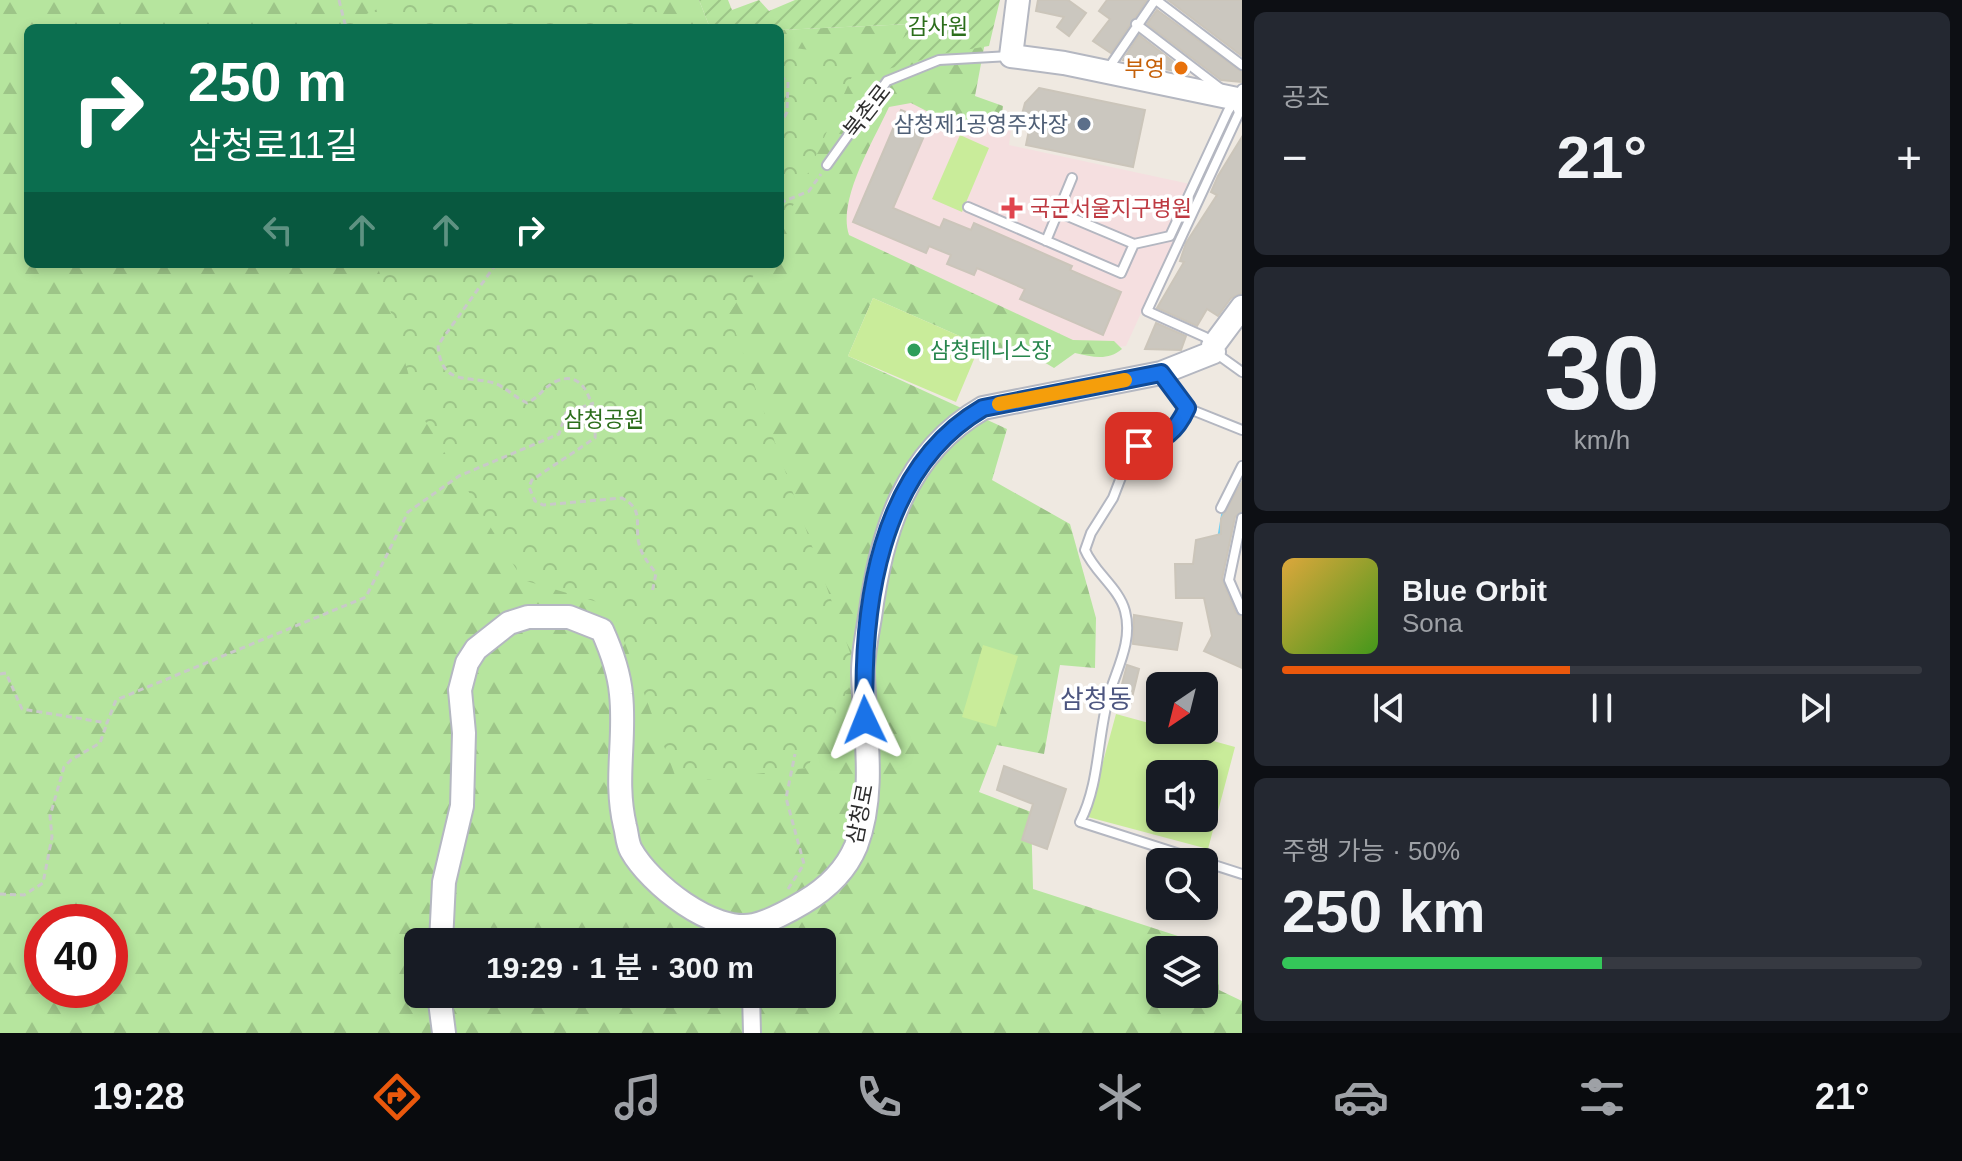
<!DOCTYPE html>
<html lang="ko">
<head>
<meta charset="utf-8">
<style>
	:root { --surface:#171b24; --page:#242831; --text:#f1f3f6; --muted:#9ea1a6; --line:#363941; --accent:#ea580c }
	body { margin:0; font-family:Helvetica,"Noto Sans KR",sans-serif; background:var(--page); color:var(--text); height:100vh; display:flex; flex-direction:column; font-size:30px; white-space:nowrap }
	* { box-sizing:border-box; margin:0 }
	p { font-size:26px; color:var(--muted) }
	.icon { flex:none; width:44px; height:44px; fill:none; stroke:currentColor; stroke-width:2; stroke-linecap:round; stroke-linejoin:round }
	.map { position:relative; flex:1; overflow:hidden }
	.drawer { display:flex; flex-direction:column; gap:12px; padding:12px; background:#0d0f14; width:720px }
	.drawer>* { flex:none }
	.top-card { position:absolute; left:24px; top:24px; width:760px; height:244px; border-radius:12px; box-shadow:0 4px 12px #0003; background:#0b6e4f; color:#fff; overflow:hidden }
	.needle { width:52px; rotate:215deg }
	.controls { position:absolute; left:1146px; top:672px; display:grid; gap:16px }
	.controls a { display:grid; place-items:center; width:72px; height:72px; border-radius:12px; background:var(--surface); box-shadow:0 4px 12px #0003; font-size:40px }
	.speed { position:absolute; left:24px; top:904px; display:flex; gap:16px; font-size:40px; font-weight:700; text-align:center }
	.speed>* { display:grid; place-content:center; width:104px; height:104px; border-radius:50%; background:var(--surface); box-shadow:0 4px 12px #0003; line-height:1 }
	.speed .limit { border:12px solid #d22; background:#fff; color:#111 }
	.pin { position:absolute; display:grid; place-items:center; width:68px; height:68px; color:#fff; margin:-34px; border-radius:16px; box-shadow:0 4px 12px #0006 }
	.me { position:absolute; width:88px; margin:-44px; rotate:358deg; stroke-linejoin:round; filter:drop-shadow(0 0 6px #0008) }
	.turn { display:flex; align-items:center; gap:28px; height:168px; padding:0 32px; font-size:36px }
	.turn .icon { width:104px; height:104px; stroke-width:2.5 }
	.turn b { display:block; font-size:56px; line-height:68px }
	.lanes { display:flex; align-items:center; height:76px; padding:0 32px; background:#0003; justify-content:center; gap:40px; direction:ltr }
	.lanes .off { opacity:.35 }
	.big { font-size:60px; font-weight:600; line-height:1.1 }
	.drawer .card { flex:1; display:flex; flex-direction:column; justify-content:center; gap:12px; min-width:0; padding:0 28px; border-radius:12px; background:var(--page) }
	.drawer .dial { align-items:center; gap:0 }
	.dial b { font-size:104px; line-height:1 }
	.song { display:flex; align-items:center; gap:24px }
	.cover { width:96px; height:96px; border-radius:12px; background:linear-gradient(135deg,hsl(40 70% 55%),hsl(100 70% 35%)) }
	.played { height:8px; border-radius:4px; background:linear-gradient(90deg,var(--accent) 45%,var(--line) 45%) }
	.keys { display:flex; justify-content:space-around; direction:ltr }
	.heat { display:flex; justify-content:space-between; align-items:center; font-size:44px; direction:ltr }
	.charge { height:12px; border-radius:6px; background:linear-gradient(90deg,#34c759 50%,var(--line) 0) }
	.trip { position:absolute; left:404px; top:928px; width:432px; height:80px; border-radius:12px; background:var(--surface); box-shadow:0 4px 12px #0003; font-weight:600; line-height:80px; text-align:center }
	.tab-bar { display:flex; height:128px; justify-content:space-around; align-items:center; background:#090b0e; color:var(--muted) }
	.tab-bar .icon { width:56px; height:56px }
	.tab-bar .selected { color:var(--accent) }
	.tab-bar b { font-size:36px; color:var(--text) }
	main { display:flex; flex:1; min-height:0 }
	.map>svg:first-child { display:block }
</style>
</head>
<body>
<main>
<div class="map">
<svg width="1242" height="1033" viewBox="0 0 1242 1033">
	<defs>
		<pattern id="forest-firs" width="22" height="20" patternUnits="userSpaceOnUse" patternTransform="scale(2)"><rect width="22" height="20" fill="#b6e59e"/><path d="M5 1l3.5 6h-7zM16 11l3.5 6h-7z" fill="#9dc588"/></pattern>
		<pattern id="park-crowns" width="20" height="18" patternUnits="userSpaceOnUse" patternTransform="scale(2)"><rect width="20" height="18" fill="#b6e59e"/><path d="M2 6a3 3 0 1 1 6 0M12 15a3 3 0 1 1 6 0" fill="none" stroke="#9dc588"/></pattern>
		<pattern id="garden-furrows" width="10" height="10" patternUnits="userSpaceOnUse" patternTransform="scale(2)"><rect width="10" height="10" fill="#b6e59e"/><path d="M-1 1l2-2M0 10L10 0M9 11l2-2" fill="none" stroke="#9dc588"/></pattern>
	</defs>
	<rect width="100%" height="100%" fill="#efe9e1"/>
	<path fill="#f5dfe0" d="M887,86L1013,113L1009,145L1190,184L1168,233L1178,232L1126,346L1080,351L835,235Z"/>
	<path fill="url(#forest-firs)" fill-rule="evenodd" d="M0,0H699L710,28H28V264H780V30L911,24L991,10L975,96L1003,106L1001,119L976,131L946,121L911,103L889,107C874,140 837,200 849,235L1073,340L1114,341L1122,349C1108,361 1093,357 1075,353L1054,368L1027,352L980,345L873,298L848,356L1007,429L992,480L1070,524L1096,618L1095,668L1060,665L1044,754L997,745L979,792L1031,812L1033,889L1218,949L1219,990L1242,1001V1033H0ZM42,922H110V990H42ZM418,942H822V994H418ZM1160,950H1204V994H1160Z"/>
	<path fill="url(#park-crowns)" d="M397,0H657L669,28H336Z
		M780,46L861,57L780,234Z
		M377,264H761L729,314L857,672L807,768L678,783L611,606L523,580L419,411Z"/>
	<path fill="url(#garden-furrows)" d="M699,0H728L732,10L759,0L769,11L795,0H1000L989,46L946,53L888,69L910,24L780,30L710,28Z"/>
	<path fill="#c9ec9a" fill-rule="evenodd" d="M960,135L989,148L962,212L932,199Z
		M873,298L980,345L956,402L848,356Z
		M983,645L1018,656L996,727L962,717Z
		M1116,714L1160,726V730H1174L1235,747L1208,849L1088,817ZM1160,774H1204V818H1160Z"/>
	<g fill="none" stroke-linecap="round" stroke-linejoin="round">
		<path stroke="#75cff0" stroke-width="4" d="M1219,539L1224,509"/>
	</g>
	<path fill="#cbc7bf" stroke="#cbc5ba" stroke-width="2" d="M1038,0H1068L1086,13L1069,36L1057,27L1064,17L1036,11Z
		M1107,0H1147L1111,53L1093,41L1110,19L1099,11Z
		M1168,0H1242V56Z
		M1157,10L1242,72V82L1221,80L1147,24Z
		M1139,35L1189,74L1123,60Z
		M1039,88L1145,110L1133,167L1026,145L1029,130L1021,118L1025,103Z
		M901,110L930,122L893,208L940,228L944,219L971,230L974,223L1072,266L1070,270L1121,292L1103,335L1020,299L1025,289L977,268L974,275L947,264L951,255L929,246L926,253L853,222Z
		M1242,137V293L1231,298L1218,316L1207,309L1197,326L1157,308L1184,262L1180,261L1186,243L1217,195L1211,192L1218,176Z
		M1156,323L1186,336L1181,350L1145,349Z
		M1242,482V511L1235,517L1222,579L1236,613L1242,617V668L1204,651L1212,636L1204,598H1176L1175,564H1193L1196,540L1221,534V519Z
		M1134,615L1182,623L1177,650L1133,644Z
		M1127,665L1139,669L1130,706L1117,703Z
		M1004,766L1066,789L1047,849L1022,840L1033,804L997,790Z"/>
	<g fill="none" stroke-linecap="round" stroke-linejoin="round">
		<defs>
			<path id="lane" d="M1156,0L1242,65
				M1136,24L1221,89
				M1108,69L1155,0
				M827,165L887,81L939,60L1010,56
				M968,207L1121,273L1134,244
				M1058,212L1134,244L1170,236L1228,111L1242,89
				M1046,241L1072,178
				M1212,345L1205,337L1147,311L1239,113L1236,103
				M1217,354L1242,372
				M1161,373L1187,408L1242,430
				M1187,408L1176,431L1158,441L1139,446L1128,459L1113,498L1091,533L1085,550C1094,572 1119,588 1125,611C1133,641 1117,668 1109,695C1097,737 1100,783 1080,822L1242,874
				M1221,508L1242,466
				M1242,518L1229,580L1242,610"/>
			<path id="street" d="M751,994L752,1033"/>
			<path id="secondary" d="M1018,0L1011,56L1064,63L1242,100
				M441,942L444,882L462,806L464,733L460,690L467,663L476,649L509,623L528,617H569L602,630C611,650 619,671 621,694C626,739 614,780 625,826C627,833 627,843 631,850C650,884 713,934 754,925C771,921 789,911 804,902C826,889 846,870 856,846C877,791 864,728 863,672C863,654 867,635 870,617C881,533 905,453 983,408L1161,373L1214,352L1213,346L1242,307
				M439,994L444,1033"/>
		</defs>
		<use href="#lane" stroke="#b4b7c1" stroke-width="12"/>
		<use href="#street" stroke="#b4b7c1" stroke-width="20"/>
		<use href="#secondary" stroke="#b4b7c1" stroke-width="26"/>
		<path stroke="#c9c9c9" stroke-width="3" stroke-dasharray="6 4" stroke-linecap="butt" d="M339,0L346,28
			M780,76L788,82L787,112L780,126
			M780,203L809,191L821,174
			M496,264L438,345C441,387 468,375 494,383C505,387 516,398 527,403C540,397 544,386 557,381C589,367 597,417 595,438L532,480L529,487L535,501L543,505L622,498C645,510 634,524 639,544C642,556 649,564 656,573L652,593
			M0,674L6,673L22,709L107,723L116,700L366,597L408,512L459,476L559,434L566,413L594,403
			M788,889L804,864L786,798L795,754
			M0,894L24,895L43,883L52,837L50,816L64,767L71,760L100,743L107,723"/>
		<use href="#lane" stroke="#fff" stroke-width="8"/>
		<use href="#street" stroke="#fff" stroke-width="16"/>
		<use href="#secondary" stroke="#fff" stroke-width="22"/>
	</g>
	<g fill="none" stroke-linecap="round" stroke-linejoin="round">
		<defs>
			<path id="route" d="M865,720C861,609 878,469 983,408L1161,373L1187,408C1176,432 1165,440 1139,446"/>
		</defs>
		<use href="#route" stroke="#114b97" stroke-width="20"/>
		<use href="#route" stroke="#1a73e8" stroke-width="14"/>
		<path stroke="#f59e0b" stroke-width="14" d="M999,404L1125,380"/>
	</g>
	<circle fill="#e8710a" stroke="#fff" stroke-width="3" cx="1181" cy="68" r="8"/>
	<circle fill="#5c6f8a" stroke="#fff" stroke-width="3" cx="1084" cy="124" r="8"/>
	<path fill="#e0444e" stroke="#fff" stroke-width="3" d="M1008 196h8v8h8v8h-8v8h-8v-8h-8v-8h8z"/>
	<circle fill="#2e9e5b" stroke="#fff" stroke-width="3" cx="914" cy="350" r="8"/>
	<g text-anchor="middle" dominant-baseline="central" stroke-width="7" stroke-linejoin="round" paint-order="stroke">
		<g font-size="22" fill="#2c6e1b" stroke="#fff">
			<text x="938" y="26">감사원</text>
			<text x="604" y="419">삼청공원</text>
		</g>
		<g font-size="22" fill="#c56008" stroke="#fff" text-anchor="end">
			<text x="1165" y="68">부영</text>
		</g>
		<g font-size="22" fill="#2e2e2e" stroke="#fff">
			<text transform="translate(867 111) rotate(-52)">북촌로</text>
			<text transform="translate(860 814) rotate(-79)">삼청로</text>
		</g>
		<g font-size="22" fill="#4e5e75" stroke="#fff" text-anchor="end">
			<text x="1068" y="124">삼청제1공영주차장</text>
		</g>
		<g font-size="22" fill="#be3a42" stroke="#fff" text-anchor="start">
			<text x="1030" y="208">국군서울지구병원</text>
		</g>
		<g font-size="22" fill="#27864d" stroke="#fff" text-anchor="start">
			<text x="930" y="350">삼청테니스장</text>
		</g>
		<g font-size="26" fill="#4d5680" stroke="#fff">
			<text x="1096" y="699">삼청동</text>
		</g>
	</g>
</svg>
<div class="controls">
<a><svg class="needle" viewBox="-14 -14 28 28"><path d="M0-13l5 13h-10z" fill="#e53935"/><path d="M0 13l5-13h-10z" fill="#9ea1a6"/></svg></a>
<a><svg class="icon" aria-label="sound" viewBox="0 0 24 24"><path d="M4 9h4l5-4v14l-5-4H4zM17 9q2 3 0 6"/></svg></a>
<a><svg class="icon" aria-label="search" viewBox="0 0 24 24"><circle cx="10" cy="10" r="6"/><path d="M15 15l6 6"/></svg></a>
<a><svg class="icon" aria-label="layers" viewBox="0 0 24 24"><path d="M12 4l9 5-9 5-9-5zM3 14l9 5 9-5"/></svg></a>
</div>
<div class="speed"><div class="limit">40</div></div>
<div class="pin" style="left:1139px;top:446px;background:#d93025"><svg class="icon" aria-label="arrive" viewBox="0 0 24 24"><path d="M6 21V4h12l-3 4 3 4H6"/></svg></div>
<svg class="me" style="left:865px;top:720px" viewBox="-20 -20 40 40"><path d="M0-17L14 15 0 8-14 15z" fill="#1a73e8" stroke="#fff" stroke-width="4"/></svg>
<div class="trip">19:29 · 1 분 · 300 m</div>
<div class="top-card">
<div class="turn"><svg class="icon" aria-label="right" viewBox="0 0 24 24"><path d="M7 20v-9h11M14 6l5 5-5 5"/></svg><div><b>250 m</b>삼청로11길</div></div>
<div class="lanes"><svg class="icon off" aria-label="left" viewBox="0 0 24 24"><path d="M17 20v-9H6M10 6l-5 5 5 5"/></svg><svg class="icon off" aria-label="ahead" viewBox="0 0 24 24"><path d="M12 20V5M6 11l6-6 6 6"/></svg><svg class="icon off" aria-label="ahead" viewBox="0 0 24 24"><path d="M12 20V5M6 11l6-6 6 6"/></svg><svg class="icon" aria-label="right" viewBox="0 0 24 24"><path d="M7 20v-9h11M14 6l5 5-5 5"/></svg></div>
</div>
</div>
<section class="drawer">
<div class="card"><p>공조</p>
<div class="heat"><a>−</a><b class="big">21°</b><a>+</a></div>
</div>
<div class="card dial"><b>30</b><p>km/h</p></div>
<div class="card">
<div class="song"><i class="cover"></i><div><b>Blue Orbit</b><p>Sona</p></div></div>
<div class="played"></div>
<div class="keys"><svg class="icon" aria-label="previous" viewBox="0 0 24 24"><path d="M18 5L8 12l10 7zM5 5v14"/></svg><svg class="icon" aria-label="pause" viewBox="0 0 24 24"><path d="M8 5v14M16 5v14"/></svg><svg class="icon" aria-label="next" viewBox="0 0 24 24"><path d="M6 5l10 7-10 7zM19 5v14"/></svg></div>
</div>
<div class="card"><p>주행 가능 · 50%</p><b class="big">250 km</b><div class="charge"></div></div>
</section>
</main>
<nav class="tab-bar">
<b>19:28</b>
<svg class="icon selected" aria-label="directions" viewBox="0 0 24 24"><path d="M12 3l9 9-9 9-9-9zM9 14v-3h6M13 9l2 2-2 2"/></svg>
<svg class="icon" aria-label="music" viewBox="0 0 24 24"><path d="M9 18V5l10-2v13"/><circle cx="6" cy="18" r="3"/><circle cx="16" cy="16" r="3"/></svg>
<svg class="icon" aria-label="phone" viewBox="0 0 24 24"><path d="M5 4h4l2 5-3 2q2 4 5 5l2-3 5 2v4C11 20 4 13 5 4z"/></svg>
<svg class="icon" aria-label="climate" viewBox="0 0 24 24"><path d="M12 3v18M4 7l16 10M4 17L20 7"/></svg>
<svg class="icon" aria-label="car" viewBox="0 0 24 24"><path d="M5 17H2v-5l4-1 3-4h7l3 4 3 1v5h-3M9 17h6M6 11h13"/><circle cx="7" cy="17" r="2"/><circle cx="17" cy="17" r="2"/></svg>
<svg class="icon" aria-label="filters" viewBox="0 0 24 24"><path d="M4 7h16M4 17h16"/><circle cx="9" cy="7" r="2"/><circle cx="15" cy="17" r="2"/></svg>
<b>21°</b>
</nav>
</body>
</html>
